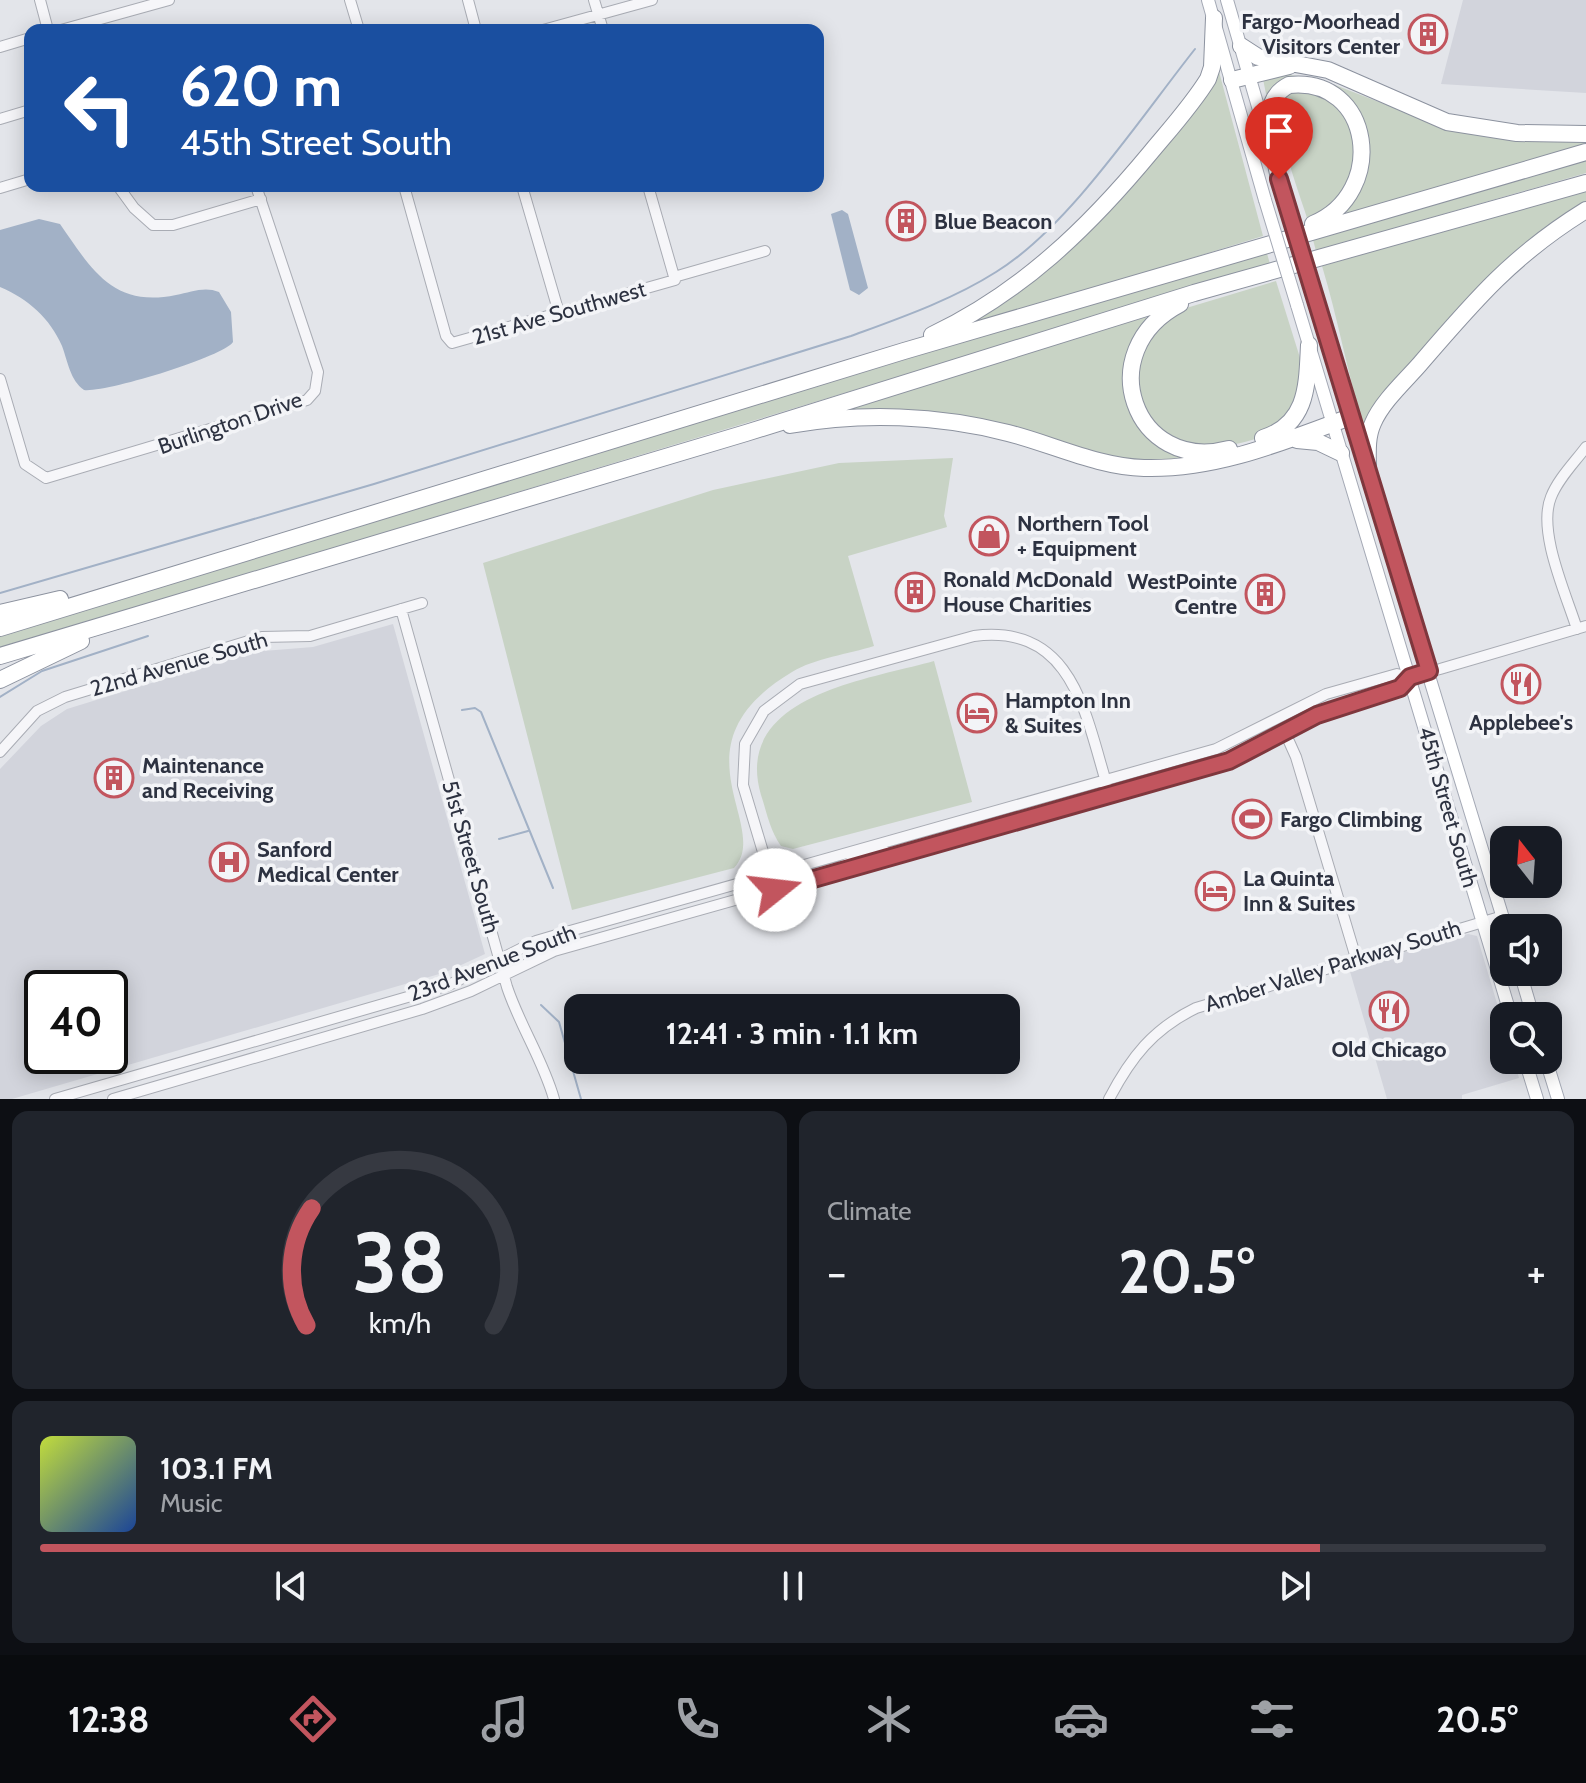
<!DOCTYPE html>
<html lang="en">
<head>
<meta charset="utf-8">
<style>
	:root { --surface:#171b24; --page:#20242c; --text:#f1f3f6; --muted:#9ea1a6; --line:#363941; --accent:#c2555e }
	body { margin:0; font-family:Cabin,sans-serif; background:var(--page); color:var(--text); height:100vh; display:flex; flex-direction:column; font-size:30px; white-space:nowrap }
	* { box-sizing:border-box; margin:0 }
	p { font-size:26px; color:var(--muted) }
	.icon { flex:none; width:44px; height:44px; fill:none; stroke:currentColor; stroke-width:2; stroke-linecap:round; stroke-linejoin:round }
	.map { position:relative; height:1099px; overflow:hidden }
	.drawer { display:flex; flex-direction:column; gap:12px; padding:12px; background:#0d0f14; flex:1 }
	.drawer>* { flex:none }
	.guide { position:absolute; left:24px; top:24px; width:800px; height:168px; border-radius:16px; box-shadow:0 4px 20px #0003; background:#1a4fa0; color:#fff; overflow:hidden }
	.needle { width:52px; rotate:343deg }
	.controls { position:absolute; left:1490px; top:826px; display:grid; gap:16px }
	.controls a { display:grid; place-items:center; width:72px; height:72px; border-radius:16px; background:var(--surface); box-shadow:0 4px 20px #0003; font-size:40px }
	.speed { position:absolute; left:24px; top:970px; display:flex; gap:16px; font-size:40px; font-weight:700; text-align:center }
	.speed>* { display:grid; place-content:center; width:104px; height:104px; border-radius:50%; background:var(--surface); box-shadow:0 4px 20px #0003; line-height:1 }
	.speed .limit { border:4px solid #111; border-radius:12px; background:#fff; color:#111 }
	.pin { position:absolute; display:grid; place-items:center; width:68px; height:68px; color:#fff; margin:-82px -34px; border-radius:50% 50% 50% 0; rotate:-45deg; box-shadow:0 0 8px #0007 }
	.pin .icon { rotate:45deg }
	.me { position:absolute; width:88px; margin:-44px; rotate:74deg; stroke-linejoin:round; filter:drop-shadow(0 0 6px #0008) }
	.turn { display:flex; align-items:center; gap:28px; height:168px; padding:0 24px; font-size:36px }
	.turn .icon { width:104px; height:104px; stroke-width:2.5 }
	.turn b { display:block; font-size:56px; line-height:68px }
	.big { font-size:60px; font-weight:700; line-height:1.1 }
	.drawer .tile { flex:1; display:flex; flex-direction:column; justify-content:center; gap:12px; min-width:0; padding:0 28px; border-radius:16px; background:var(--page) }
	.drawer .dial { align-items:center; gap:0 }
	.dial svg { height:208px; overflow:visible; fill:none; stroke:var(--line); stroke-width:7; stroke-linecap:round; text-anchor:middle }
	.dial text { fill:var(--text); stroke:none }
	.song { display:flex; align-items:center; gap:24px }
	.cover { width:96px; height:96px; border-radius:12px; background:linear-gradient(135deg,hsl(70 70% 55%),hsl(220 70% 35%)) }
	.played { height:8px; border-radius:4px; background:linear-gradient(90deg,var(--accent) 85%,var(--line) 85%) }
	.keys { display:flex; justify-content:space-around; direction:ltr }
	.heat { display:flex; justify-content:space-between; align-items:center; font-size:44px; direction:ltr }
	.drawer .tiles { flex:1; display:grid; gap:12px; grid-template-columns:1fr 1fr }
	.tile:last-child { grid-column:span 2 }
	.trip { position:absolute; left:564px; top:994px; width:456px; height:80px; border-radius:16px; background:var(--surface); box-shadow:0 4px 20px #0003; font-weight:700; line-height:80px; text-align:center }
	.dock { display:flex; height:128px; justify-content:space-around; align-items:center; background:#090b0e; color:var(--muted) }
	.dock .icon { width:56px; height:56px }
	.dock .selected { color:var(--accent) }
	.dock b { font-size:36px; color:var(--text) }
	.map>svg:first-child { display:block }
</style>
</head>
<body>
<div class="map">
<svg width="1586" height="1099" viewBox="0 0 1586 1099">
	<rect width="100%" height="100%" fill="#e3e5ea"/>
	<path fill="#d2d4dc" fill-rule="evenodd" d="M1463,0H1586V93L1441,84Z
		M393,624L485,954L446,972L12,1099H0V769L41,726L67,709L252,652L313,647ZM42,988H110V1056H42Z
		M1468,934L1477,936L1504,1027V1060H1514L1519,1078L1462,1095V1099H1387L1349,968Z"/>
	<path fill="#c8d3c5" d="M1217,64L1263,236L963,329L1043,272Z
		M1280,74L1317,78L1428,121L1583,141L1585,146L1347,214L1345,209L1365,175L1368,141L1318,83L1266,94L1263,79Z
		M1291,91L1319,92L1347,116L1359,156L1347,194L1308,221C1301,197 1271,122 1283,103L1279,100Z
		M1586,158V173L1316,251L1312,236Z
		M1586,191V204L1560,220L1363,424C1347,371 1338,319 1322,266Z
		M1266,250L1270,264L0,649V634Z
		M1276,281L1301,361V401C1293,409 1285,421 1276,428C1237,456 1161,452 1140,405C1134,392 1138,369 1137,355L1173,312Z
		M1146,317L1148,320C1121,349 1125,375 1133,411L1199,456L1139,463L1053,441L843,414L840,408Z
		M953,458L944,516L947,527L848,556L874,646C849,654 815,658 792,672C668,746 773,826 734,868L572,910L483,563L713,490L839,463Z
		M934,661L972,802L793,849L781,846C770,831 767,813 761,795C732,696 867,680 934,661Z"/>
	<path fill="#a2b1c6" d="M842,210L848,214L868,288L859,295L850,290L831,214Z
		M39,219L60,224C92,270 113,308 176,295C191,292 205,286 219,292L231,312L233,342C223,357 105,393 84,390C70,380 68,362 62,346C50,318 28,299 0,287V230Z"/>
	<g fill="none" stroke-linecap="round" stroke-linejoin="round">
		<path stroke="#a2b1c6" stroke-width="2" d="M0,593L374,484L851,336C900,318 952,300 996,272C1068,228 1141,117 1195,49
			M0,697L42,671L148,636
			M462,710L475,708L481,712L553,888
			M499,839L528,831
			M541,1005L559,1022L581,1099"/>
		<defs>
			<path id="minor" d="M40,0L48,30
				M350,0L359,30
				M468,0L476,30
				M594,0L603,30
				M61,30L169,0
				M543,30L652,0
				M0,47L30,38
				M0,119L30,110
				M118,186L134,208L153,225H173L261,199
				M404,186L446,336L452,343L675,280L648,186
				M522,186L559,313
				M0,188L30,179
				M674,277L765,251
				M0,379L25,464L46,478L307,400L315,391L318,372L256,186
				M401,609L507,987C520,1026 543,1060 554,1099
				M1577,629C1566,594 1537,531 1551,497C1558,479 1574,463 1586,447
				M1283,728L1296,757L1356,958
				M0,752L37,711L65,697L262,637L310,636L422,603
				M837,868L883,848
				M772,882L743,785L745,744L764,711L800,684L974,636C1077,623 1086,721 1110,795
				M55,1099L449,985L536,941L570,931L1216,749L1326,694L1397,674L1410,677L1440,669L1586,626
				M113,1099L422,1009L471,991L554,951L1229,761L1317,715L1400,688L1410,677
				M1109,1099C1131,1057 1153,1029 1196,1008L1503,916"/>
			<path id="major" d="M1208,0L1265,200
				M1227,0L1266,134
				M1314,300L1506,928
				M1297,305L1511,1016
				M1520,972L1533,1016
				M1525,1060L1537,1099
				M1546,1060L1558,1099"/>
			<path id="highway" d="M1241,46L1258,57L1328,70L1447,122L1517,133L1586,134
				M1232,80L1289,66
				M1279,179C1274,149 1255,102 1289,85C1373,76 1388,193 1313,224
				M1180,304C1090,351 1134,474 1229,449
				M932,335C1022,292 1088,228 1151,152C1171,128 1192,105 1208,79L1212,67L1214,18
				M790,425C862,412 938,415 1008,433C1052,444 1098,467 1144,468C1216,470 1283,442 1350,417
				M1263,438C1308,424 1307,385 1309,345
				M1297,440L1318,442L1341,453
				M1368,472C1368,456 1366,438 1373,423C1382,402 1404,382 1419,365C1474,301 1513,255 1586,210
				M0,613L60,599
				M0,628L904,351L1586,152
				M0,656L746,433L1194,293L1586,183
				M0,680L81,641"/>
		</defs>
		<use href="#minor" stroke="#a9acb4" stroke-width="12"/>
		<use href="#major" stroke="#a4a9b5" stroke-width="14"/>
		<use href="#highway" stroke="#8c929f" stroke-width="18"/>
		<use href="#minor" stroke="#f6f6f9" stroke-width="10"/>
		<use href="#major" stroke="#fff" stroke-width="12"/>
		<use href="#highway" stroke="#fff" stroke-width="16"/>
		<defs>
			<path id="major-bridge" d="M1283,195L1314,300
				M1265,200L1297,305"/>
		</defs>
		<use href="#major-bridge" stroke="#a4a9b5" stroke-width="14" stroke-linecap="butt"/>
		<use href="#major-bridge" stroke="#fff" stroke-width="12"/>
	</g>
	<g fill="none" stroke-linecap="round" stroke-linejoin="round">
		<defs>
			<path id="route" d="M775,890L1229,761L1317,715L1400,688L1410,677L1429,671L1279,179"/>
		</defs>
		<use href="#route" stroke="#7e373d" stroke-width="20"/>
		<use href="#route" stroke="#c2555e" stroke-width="14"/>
	</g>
	<defs>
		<symbol id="building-ring" viewBox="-11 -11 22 22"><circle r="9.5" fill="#f3f4f7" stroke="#c2555e" stroke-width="1.5"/><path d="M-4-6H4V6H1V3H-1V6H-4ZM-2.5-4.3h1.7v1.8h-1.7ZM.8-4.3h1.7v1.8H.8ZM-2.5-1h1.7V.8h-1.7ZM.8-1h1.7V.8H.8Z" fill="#c2555e"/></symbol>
		<symbol id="shop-ring" viewBox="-11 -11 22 22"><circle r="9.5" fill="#f3f4f7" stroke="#c2555e" stroke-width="1.5"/><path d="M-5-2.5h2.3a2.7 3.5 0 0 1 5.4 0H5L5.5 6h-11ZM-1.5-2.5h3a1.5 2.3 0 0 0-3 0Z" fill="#c2555e"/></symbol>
		<symbol id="restaurant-ring" viewBox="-11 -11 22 22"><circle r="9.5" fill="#f3f4f7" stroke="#c2555e" stroke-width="1.5"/><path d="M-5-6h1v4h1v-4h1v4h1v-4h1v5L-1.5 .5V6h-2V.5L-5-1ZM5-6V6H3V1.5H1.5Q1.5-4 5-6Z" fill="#c2555e"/></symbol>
		<symbol id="hotel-ring" viewBox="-11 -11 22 22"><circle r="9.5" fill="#f3f4f7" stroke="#c2555e" stroke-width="1.5"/><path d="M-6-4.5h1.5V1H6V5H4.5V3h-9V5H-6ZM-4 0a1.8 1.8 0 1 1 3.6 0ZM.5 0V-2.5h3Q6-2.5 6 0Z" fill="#c2555e"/></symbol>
		<symbol id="stadium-ring" viewBox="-11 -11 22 22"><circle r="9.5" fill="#f3f4f7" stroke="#c2555e" stroke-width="1.5"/><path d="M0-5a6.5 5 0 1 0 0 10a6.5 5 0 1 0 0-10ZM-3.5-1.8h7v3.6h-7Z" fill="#c2555e"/></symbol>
		<symbol id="hospital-ring" viewBox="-11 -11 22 22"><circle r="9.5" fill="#f3f4f7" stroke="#c2555e" stroke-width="1.5"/><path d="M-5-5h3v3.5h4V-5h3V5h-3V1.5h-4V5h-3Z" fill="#c2555e"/></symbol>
	</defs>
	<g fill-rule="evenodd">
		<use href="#building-ring" x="1406" y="12" width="44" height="44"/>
		<use href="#building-ring" x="884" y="199" width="44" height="44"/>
		<use href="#shop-ring" x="967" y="514" width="44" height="44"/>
		<use href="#building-ring" x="893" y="570" width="44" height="44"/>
		<use href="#building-ring" x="1243" y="572" width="44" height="44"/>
		<use href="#restaurant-ring" x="1499" y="662" width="44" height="44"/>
		<use href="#hotel-ring" x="955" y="691" width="44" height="44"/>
		<use href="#building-ring" x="92" y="756" width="44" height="44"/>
		<use href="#stadium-ring" x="1230" y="797" width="44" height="44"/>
		<use href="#hospital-ring" x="207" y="840" width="44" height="44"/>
		<use href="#hotel-ring" x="1193" y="869" width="44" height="44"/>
		<use href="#restaurant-ring" x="1367" y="989" width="44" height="44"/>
	</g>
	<g text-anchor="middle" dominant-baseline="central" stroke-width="7" stroke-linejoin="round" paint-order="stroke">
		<g font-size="22" font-weight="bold" fill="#2d3241" stroke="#f3f4f7" text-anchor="start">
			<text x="1400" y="21" text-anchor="end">Fargo-Moorhead<tspan x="1400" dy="25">Visitors Center</tspan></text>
			<text x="934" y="221">Blue Beacon</text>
			<text x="1017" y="523">Northern Tool<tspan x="1017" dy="25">+ Equipment</tspan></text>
			<text x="943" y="579">Ronald McDonald<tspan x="943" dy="25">House Charities</tspan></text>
			<text x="1237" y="581" text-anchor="end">WestPointe<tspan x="1237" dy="25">Centre</tspan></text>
			<text x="1005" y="700">Hampton Inn<tspan x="1005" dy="25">&amp; Suites</tspan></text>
			<text x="1521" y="722" text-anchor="middle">Applebee's</text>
			<text x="142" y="765">Maintenance<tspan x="142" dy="25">and Receiving</tspan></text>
			<text x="1280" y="819">Fargo Climbing</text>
			<text x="257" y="849">Sanford<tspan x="257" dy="25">Medical Center</tspan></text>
			<text x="1243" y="878">La Quinta<tspan x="1243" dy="25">Inn &amp; Suites</tspan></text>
			<text x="1389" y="1049" text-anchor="middle">Old Chicago</text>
		</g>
		<g font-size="22" fill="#2d3241" stroke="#f3f4f7">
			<text transform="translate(559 313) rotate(-16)">21st Ave Southwest</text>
			<text transform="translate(230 423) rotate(-19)">Burlington Drive</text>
			<text transform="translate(179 664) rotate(-16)">22nd Avenue South</text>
			<text transform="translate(1448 807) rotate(74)">45th Street South</text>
			<text transform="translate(471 857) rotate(74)">51st Street South</text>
			<text transform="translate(492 963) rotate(-21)">23rd Avenue South</text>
			<text transform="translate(1333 966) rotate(-17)">Amber Valley Parkway South</text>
		</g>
	</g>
</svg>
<div class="controls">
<a><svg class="needle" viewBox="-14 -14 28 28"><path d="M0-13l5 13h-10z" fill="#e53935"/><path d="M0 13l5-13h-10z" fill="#9ea1a6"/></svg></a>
<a><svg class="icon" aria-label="sound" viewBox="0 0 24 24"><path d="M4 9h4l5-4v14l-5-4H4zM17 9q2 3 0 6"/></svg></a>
<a><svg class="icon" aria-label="search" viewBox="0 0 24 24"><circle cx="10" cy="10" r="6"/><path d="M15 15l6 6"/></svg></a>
</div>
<div class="speed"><div class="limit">40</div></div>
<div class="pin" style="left:1279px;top:179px;background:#d93025"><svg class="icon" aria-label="arrive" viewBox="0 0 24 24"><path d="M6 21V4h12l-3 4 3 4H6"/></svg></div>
<svg class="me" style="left:775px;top:890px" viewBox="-20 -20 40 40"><circle r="19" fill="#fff"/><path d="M0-13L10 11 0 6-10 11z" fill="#c2555e"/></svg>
<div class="trip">12:41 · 3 min · 1.1 km</div>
<div class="guide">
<div class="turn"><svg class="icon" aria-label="left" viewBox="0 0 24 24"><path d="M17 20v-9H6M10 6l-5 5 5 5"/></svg><div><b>620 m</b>45th Street South</div></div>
</div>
</div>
<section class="drawer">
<div class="tiles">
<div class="tile dial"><svg viewBox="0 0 100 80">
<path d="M14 69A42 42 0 1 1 86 69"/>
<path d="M14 69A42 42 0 0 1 16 24" stroke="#c2555e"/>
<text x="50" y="56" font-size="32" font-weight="700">38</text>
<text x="50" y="72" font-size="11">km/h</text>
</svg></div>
<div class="tile"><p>Climate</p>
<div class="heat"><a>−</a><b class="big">20.5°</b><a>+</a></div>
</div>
<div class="tile">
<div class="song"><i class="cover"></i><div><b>103.1 FM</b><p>Music</p></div></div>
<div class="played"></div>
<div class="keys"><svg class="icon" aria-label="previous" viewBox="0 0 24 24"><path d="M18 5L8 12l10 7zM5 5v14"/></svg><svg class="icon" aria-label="pause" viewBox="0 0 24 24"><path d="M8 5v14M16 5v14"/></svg><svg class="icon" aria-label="next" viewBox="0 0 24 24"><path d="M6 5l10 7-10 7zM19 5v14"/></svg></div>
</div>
</div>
</section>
<nav class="dock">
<b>12:38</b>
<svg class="icon selected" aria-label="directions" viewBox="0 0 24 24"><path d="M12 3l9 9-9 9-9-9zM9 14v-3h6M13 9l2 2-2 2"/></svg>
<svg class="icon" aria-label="music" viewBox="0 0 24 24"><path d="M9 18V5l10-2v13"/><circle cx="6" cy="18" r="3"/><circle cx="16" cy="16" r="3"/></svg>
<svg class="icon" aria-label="phone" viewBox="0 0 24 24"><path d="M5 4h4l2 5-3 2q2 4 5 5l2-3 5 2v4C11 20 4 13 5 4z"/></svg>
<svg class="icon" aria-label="climate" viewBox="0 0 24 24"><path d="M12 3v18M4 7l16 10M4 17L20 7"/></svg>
<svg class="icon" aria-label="car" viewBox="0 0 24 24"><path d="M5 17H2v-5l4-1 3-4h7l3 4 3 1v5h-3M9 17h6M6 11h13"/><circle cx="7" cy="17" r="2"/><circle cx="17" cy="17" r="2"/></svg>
<svg class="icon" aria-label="filters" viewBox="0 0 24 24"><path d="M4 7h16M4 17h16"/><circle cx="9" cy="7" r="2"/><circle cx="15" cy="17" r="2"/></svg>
<b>20.5°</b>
</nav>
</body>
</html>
